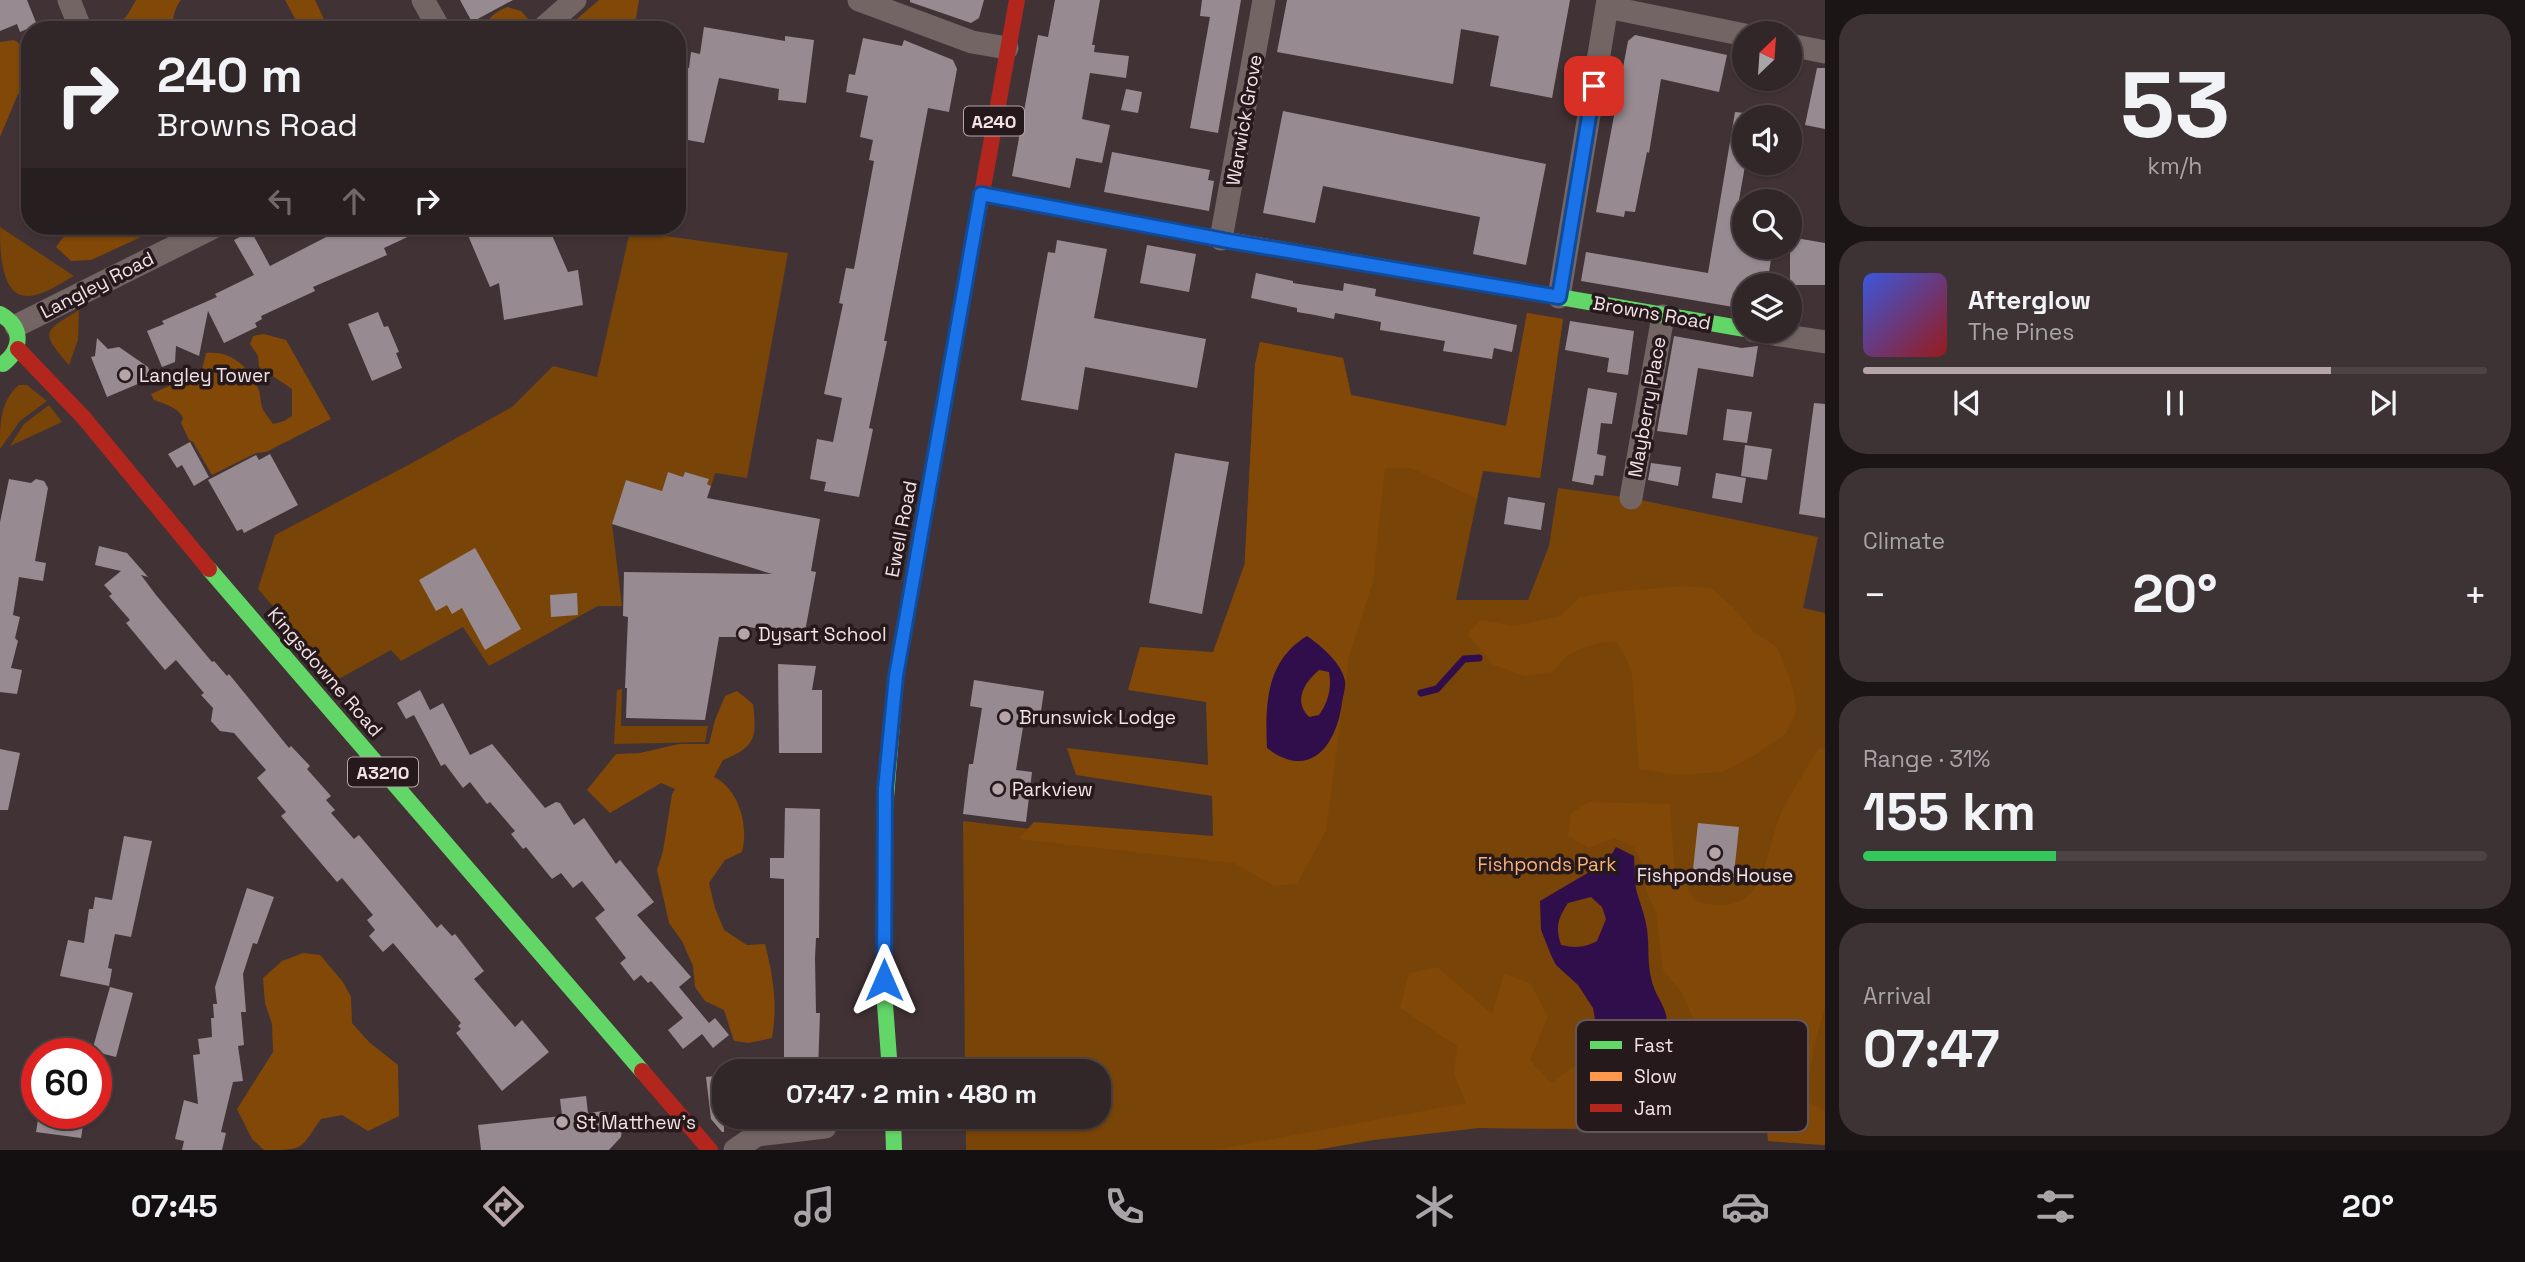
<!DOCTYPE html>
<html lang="en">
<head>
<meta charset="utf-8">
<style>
	:root { --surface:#312628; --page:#3d3234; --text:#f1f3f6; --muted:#a8a5a8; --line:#4c4345; --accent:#b5a4a8 }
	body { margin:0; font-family:"Space Grotesk",sans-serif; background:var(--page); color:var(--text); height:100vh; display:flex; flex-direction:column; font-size:26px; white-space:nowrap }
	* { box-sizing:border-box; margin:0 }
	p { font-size:23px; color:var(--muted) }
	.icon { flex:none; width:38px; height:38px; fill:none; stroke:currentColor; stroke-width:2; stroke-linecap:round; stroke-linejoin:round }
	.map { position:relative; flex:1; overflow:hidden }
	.panel { display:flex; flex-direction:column; gap:14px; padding:14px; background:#1b1516; width:700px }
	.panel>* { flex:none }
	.hud { position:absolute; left:21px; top:21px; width:665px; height:214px; border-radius:28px; box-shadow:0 2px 5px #0004,0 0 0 2px var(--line); background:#312628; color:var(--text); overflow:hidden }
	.needle { width:46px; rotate:25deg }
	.tools { position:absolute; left:1732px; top:21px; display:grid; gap:14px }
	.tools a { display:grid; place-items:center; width:70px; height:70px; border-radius:50%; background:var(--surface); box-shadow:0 2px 5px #0004,0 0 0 2px var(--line); font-size:35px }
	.speed { position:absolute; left:21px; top:1038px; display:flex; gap:14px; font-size:35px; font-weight:700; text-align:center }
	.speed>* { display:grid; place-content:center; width:91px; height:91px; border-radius:50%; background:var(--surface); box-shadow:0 2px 5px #0004,0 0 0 2px var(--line); line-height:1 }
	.speed .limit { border:10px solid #d22; background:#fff; color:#111 }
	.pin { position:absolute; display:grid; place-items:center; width:60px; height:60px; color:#fff; margin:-30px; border-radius:14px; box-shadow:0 4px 10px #0006 }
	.me { position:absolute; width:77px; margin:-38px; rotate:0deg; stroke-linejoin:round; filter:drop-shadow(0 0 5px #0008) }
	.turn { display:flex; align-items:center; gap:24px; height:147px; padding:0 21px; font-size:32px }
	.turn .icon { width:91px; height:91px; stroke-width:2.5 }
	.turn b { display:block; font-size:49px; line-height:60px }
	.lanes { display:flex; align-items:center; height:66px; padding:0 21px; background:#0003; justify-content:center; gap:35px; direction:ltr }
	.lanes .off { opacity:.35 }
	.big { font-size:52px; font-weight:700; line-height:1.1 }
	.panel .card { flex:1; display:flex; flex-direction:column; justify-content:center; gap:10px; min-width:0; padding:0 24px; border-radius:28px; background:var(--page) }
	.panel .dial { align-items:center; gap:0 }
	.dial b { font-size:91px; line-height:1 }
	.song { display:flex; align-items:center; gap:21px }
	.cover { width:84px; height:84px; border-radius:10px; background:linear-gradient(135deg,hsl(230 70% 55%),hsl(0 70% 35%)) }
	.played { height:7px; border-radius:4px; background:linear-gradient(90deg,var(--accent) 75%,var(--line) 75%) }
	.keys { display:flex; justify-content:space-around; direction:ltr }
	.heat { display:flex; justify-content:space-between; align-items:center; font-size:38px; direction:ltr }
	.charge { height:10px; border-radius:5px; background:linear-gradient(90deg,#34c759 31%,var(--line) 0) }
	.trip { position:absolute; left:712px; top:1059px; width:399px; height:70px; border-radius:28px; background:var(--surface); box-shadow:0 2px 5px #0004,0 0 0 2px var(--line); font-weight:700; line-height:70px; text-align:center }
	.dock { display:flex; height:112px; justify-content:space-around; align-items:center; background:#140f10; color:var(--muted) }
	.dock .icon { width:49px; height:49px }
	.dock .current { color:var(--accent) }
	.dock b { font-size:32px; color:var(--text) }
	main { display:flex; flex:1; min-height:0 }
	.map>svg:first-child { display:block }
</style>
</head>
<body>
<main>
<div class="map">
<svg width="1825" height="1150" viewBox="0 0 1825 1150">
	<rect width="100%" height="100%" fill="#413236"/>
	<path fill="#794407" d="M0,227L74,276C61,283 43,296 28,296C0,297 0,248 0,227Z
		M630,231L788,253L747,478L715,473L711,486L707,484L708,479L685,472L683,477L668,472L662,491L626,480L612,524L622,606H598L489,666L463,627L401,661L391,650L337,680L258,589L275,535L412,463L512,407L553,366L597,377Z
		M79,310L78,340L69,365C40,332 43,332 79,310Z
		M1527,313L1563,319L1540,478L1483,471L1456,600H1528L1549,546L1558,488L1631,498L1818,537L1803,608L1825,613V1145L1768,1141L1767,1128L1601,1125L1600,1129L1478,1128L1373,1140L1315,1150H966V1117L1099,1116V1071H965L963,821L1236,853L1238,687L1255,365L1260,342L1343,358L1351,395L1506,426Z
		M19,385H27L47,401L20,421L0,449C0,424 0,401 19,385Z
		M49,405L62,422L10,446L24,424Z
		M622,689L621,726H708L705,742L614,744L617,690Z"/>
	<path fill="#814807" d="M136,0H181C174,9 172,19 174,30H114L128,14Z
		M285,0H315L329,30H301Z
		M599,0H639L634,30H564Z
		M507,7L521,11L529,20L517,30H485C488,17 495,12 507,7Z
		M14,40L30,50L29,84L18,94L0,137V42Z
		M83,226H165L91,260L71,261L56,247L67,232Z
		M1527,313L1563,319L1540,478L1483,470L1477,499L1411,468H1385L1373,582L1349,656L1326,831L1297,884L1274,886L1234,863L1018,839L1034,822L1213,836L1212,796L1076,775L1067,748L1208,765L1206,702L1128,690L1140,647L1213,652L1245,563L1255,365L1260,342L1343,358L1351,395L1506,426Z
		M264,334L286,340L331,419L266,452L256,453L212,475L193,442L189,440L181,423L183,418C179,408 165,404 154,400L151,394L169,386L167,372H186L190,379L201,374L206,353C230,350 249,366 258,388C261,395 260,403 263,410C266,415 270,419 273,424L284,421L292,416V389L259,367L258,356L250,344L253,336Z
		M1683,586L1711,588L1733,607L1754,632L1777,647L1791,681L1797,710L1786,734L1755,755L1723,772L1676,775L1639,769L1632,675L1626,658L1616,641C1586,645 1571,648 1553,672L1525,676L1493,665L1467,634L1481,620L1514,626L1560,616L1580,597L1611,592Z
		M737,691L753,704C757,737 756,747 723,760L714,777C739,789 749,826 742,852L725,860L709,883L715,908L724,930L747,945L765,944C773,976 778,1004 772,1038L749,1043L734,1041L724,1010L705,1001L695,987L693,966L682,941L669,923L663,896L657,870L663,851L672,794L675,789L661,783L610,813L587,790L616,754L640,753L679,744H709L715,720L725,696Z
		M1825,748V1008L1817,1035L1804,1100L1825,1110V1145L1768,1141L1767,1128L1601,1125L1600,1129L1478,1128L1373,1140L1315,1150H1213L1466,1103L1454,1074L1457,1046L1400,1008L1409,973L1437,967L1492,1014L1504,974L1530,983L1548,1016L1530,1060L1551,1083L1583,1060L1629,1063L1681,1057L1695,1023L1682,993L1663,970L1656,913L1646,891L1642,864L1634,847L1614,838L1589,848L1568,836L1571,813L1589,802L1670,804L1674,864L1695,901C1770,921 1761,858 1782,811C1792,790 1806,770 1818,749Z
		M303,953L320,955L343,982L351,997L352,1023L369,1042L398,1065L399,1116L368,1131L342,1115L321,1119C299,1150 306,1150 264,1150L252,1139L237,1109L273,1052L272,1024L265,1003L263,978L282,961Z"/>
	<path fill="#300e4b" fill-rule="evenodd" d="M1307,636C1320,645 1342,663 1345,681C1346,687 1343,696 1342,703C1336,746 1310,781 1267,748C1265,704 1266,661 1307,636ZM1319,670L1329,672C1332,689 1328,702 1319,715L1309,717C1293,701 1304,683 1319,670Z
		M1616,847L1634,856C1635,868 1634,882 1637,893C1641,906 1645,916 1647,929C1650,952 1646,964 1654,988C1659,1001 1670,1013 1666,1028C1658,1054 1625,1052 1605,1048L1596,1025L1593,1008L1578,985L1556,965L1551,955L1541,930L1540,901L1596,868L1605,865ZM1591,897L1602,907L1606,919L1597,941C1584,948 1575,948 1561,945C1555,927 1558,918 1568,903Z"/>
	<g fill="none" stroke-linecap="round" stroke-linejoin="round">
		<path stroke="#300e4b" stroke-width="7" d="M1421,693L1437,689L1464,659L1479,658"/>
	</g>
	<path fill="#978b91" d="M0,0H27L37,25L20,32L17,24L0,31Z
		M460,0H513L472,22Z
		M910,0H984L979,18L971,23L910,2Z
		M1055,0H1100L1092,45H1095L1094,52L1129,56L1126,78L1090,73L1082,119L1110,125L1102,163L1076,158L1070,188L1012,176L1038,35L1048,37Z
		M1202,0H1241L1218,133L1190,128L1210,17L1200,16Z
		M1287,0H1570L1552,98L1490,86L1499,36L1461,29L1453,84L1277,52Z
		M704,27L785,41V36L814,40L806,103L778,100L779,89L719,78L704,143L677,138L679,66L689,68L691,52L700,54Z
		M1635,35L1727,55L1719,92L1661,79L1649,153L1647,152L1635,212L1625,211L1624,217L1596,212L1628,41Z
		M863,38L902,46L904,40L953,60L957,69L949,112L928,108L884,341H887L869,428L873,429L859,497L824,491L826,482L810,479L817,439L833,442L842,398L824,394L843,304L839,303L846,268L854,269L874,161L869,160L873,140L860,137L868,96L846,92L849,74L855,75Z
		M1817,68H1825V129L1805,125Z
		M1126,89L1142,92L1138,113L1121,110Z
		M1283,111L1546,164L1526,265L1473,254L1480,217L1323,186L1315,223L1263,213Z
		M1735,112L1745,113V166L1734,228L1745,230V247H1773L1767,285H1745V309L1581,281L1586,252L1708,273Z
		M1112,152L1210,170L1208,180L1214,181L1209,211L1104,192Z
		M328,226H431L384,248L387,255L313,287L315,291L261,316L262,319L255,323L257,327L224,343L208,311L199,356L176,346L175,362L162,367L147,331L164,324L162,321L217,297L215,294L254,275L234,240L251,231L270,266L332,234Z
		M464,226H548L568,272L578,270L583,305L504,320L499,283L490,287Z
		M1790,237L1825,243V285H1790Z
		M1057,240L1107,249L1094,318L1206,339L1197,388L1085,367L1078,410L1021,400L1048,252L1055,253Z
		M1147,245L1196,254L1189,292L1140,283Z
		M1256,273L1293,281V283L1343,291L1344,283L1376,289L1375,296L1517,325L1512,352L1494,348L1492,359L1443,351L1445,341L1380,330L1381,322L1335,313L1334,319L1315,315L1297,312V308L1251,298Z
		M378,312L384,327L388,326L394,340L399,352L396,353L402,368L372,381L348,324Z
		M1570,321L1634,331L1628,375L1607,372L1609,358L1565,350Z
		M1674,336L1742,348L1758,346L1753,377L1698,368L1687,435L1657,431Z
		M97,338L108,349L119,347L148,367L152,378L107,397L91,357L95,356Z
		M1588,388L1617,393L1612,424L1601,423L1597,454L1606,456L1603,476L1595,475L1593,485L1572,481Z
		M1814,403L1825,404V518L1799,514Z
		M1727,409L1752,412L1747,443L1723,440Z
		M190,442L209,477L194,486L182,465L177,468L168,454Z
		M1745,445L1772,449L1767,480L1741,476Z
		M1175,453L1229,462L1202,614L1149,603Z
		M270,454L298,505L244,533L242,529L237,531L208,480L256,455L259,460Z
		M1651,463L1681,467L1678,486L1648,480Z
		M668,472L683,477L685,472L709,479L707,484L711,486L707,498L820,519L811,571L816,572L804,637L744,626L742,637H719L705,720L626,718L627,688H625L628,617L623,616L624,572L772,574L612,524L626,480L662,491Z
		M1716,473L1746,478L1742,503L1712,498Z
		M9,479L31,483L36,479L44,481L48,488L35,561L46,563L43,581L19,577L13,615L20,617L15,638L18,641L11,668L22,670L17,694L0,692V522Z
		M1508,497L1545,503L1541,530L1504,524Z
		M99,546L127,553L148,577L141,575L156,595L212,662L214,661L227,676L229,674L289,748L291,746L310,766L307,769L331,796L326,800L335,810L331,813L354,839L359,835L437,928L441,924L452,936L455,934L484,971L474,979L515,1027L522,1020L549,1052L502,1091L456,1033L461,1029L458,1026L461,1023L393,943L383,952L369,936L375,930L367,920L373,915L342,878L337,882L281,816L286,812L257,778L266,770L234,733L220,731L211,721L213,708L201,695L204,693L176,660L165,670L126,623L130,620L109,596L112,594L104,585L121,571L95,565Z
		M475,548L521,629L485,650L462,608L452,614L447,605L436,611L419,580Z
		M577,593L578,615L551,617L550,595Z
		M778,664L816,666L812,690H822V753H779Z
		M974,680L1044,691L1040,718L1025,715L1016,770L1032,772L1026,822L963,814L969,764H973L982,708L970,706Z
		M420,690L430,710L443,703L470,755L492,744L545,808L556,802L560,803L574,825L584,818L616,864L620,860L654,902L637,915L691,977L679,987L709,1023L715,1018L729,1035L713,1048L702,1034L683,1049L668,1030L683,1018L651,981L648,983L641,975L634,981L620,963L626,958L595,918L605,910L582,881L573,888L561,873L552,879L526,847L523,849L511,834L515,831L490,802L487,804L470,782L463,788L445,764L441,766L414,715L406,719L397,703Z
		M0,749L20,753L8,810H0Z
		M785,808L820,809L819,938H816L815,958L816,1013H820L818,1071H784V879L770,878V858H784Z
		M1698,823L1739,827L1733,883L1692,879Z
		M124,836L152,841L131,937L115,934L108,968L112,969L109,986L60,976L68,940L84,943L89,909H93L95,897L112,900Z
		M247,888L274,897L257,944L253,943L243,974L246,1012H241L244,1045L238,1046L243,1081L233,1082L221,1132L226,1133L222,1150H182L184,1141L175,1139L184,1100L198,1104L193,1055L200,1054L198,1039L212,1037L211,1018H214L213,1004H217L215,987Z
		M110,987L133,993L116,1057L92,1051Z
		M724,1075V1132H722L711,1119L706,1077Z
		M586,1096L588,1113L603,1111L611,1114L618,1119L622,1130L621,1137L609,1150H481L478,1125L562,1116L560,1099Z
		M39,1113H85L81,1138L36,1132Z"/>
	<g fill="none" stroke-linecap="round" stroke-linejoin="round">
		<path stroke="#726564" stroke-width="23" d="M69,0L81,30
			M423,0L440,30
			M859,0L972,42L1007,48
			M1607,7L1745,35
			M541,30L575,0
			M1790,45L1825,52
			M1221,239L1264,0
			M1559,297L1608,0
			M16,326L216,226
			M1754,331L1825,342
			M1631,498L1663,316
			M735,1150L757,1135L825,1127"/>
		<path stroke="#63d668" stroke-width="16" d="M1478,283L1745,329
			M0,314C23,327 23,348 3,364
			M209,569L642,1071
			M890,1071L884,991V822L896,675L958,326
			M893,1116L894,1150"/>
		<path stroke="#ff974d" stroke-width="16" d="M1181,232L1478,283"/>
		<path stroke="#b3261e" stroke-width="16" d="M981,194L1181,232
			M958,326L1017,0
			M18,349L84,418L209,569
			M642,1071L710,1150"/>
	</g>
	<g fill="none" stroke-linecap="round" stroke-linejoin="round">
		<defs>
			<path id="route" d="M884,980L885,789L896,676L981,194L1229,241L1559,297L1594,86"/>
		</defs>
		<use href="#route" stroke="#114b97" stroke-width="18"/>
		<use href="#route" stroke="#1a73e8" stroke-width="12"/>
	</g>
	<g fill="#b5a4a8" stroke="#25191c" stroke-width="2.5">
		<circle cx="125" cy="375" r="7"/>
		<circle cx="744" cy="634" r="7"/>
		<circle cx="1005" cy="717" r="7"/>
		<circle cx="998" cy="789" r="7"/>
		<circle cx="1715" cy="853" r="7"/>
		<circle cx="562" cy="1122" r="7"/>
	</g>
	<g text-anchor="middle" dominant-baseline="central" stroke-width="7" stroke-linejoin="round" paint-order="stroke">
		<g fill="#25191c" stroke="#b6a5a9" stroke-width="2">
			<rect x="964" y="106.5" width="60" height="29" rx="5"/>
			<rect x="348" y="757.5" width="70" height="29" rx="5"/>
		</g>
		<g font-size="18" font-weight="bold" fill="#f4e1e6">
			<text x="994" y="121">A240</text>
			<text x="383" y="772">A3210</text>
		</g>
		<g font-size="19" fill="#f4e1e6" stroke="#25191c">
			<text transform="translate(1244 120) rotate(-80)">Warwick Grove</text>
			<text transform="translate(97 285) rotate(-27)">Langley Road</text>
			<text transform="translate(1652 313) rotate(10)">Browns Road</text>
			<text transform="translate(1647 407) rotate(-80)">Mayberry Place</text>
			<text transform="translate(901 529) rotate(-79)">Ewell Road</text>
			<text transform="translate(325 672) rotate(49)">Kingsdowne Road</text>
		</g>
		<g font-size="19" fill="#f4e1e6" stroke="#25191c" text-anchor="start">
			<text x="139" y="375">Langley Tower</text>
			<text x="758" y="634">Dysart School</text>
			<text x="1019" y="717">Brunswick Lodge</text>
			<text x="1012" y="789">Parkview</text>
			<text x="1715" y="875" text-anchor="middle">Fishponds House</text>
			<text x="576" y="1122">St Matthew's</text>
		</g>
		<g font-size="19" fill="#fab275" stroke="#25191c">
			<text x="1547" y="864">Fishponds Park</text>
		</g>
	</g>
	<rect x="1576" y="1020" width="232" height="112" rx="10" fill="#25191c" stroke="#635559" stroke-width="2"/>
	<rect x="1590" y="1041" width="32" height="8" fill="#63d668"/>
	<rect x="1590" y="1072" width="32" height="9" fill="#ff974d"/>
	<rect x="1590" y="1104" width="32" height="8" fill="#b3261e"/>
	<g font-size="19" fill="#f4e1e6">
		<text x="1634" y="1052">Fast</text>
		<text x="1634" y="1083">Slow</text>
		<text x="1634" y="1115">Jam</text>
	</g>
</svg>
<div class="tools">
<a><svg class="needle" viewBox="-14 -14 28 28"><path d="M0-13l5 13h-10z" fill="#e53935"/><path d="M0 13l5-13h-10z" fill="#a8a5a8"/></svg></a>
<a><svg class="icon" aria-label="sound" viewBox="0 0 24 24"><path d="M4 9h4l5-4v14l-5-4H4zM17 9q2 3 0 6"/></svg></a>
<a><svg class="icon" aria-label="search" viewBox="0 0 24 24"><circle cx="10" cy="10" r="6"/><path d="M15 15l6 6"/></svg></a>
<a><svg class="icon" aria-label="layers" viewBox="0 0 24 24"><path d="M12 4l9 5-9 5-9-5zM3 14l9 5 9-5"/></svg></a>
</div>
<div class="speed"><div class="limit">60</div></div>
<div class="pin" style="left:1594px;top:86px;background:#d93025"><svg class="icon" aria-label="arrive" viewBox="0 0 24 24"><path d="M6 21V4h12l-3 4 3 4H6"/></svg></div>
<svg class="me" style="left:884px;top:980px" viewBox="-20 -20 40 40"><path d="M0-17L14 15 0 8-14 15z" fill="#1a73e8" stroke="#fff" stroke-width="4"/></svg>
<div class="trip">07:47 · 2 min · 480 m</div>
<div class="hud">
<div class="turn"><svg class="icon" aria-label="right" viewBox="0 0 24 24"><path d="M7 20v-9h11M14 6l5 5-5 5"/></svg><div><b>240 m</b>Browns Road</div></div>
<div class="lanes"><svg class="icon off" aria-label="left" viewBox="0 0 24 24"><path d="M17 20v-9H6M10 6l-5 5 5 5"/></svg><svg class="icon off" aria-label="ahead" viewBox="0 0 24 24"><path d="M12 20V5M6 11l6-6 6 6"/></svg><svg class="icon" aria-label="right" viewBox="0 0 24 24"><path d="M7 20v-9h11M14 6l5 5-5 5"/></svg></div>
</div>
</div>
<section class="panel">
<div class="card dial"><b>53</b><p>km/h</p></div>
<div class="card">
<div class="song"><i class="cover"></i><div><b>Afterglow</b><p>The Pines</p></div></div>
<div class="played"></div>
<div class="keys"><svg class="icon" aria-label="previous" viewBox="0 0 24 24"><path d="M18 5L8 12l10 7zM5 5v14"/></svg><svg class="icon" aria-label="pause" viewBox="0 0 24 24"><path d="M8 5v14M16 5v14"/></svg><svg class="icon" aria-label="next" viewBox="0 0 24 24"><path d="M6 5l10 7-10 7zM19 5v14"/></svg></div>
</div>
<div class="card"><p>Climate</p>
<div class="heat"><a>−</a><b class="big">20°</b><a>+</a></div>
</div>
<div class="card"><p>Range · 31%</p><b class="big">155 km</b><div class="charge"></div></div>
<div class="card"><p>Arrival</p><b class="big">07:47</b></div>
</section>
</main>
<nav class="dock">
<b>07:45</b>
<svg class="icon current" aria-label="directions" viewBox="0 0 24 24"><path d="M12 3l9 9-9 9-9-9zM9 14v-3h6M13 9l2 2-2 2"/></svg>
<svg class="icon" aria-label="music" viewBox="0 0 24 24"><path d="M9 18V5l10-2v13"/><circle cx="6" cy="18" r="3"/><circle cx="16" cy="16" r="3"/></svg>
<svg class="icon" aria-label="phone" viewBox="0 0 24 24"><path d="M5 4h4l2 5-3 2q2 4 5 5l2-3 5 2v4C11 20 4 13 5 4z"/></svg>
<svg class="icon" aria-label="climate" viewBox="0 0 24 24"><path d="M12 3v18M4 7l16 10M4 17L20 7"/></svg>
<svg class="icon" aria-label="car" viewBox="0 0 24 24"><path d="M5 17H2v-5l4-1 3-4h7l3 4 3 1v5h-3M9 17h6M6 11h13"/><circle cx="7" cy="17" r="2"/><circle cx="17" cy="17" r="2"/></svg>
<svg class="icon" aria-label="filters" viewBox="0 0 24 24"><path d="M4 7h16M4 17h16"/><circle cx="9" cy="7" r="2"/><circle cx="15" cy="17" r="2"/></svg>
<b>20°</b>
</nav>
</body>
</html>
